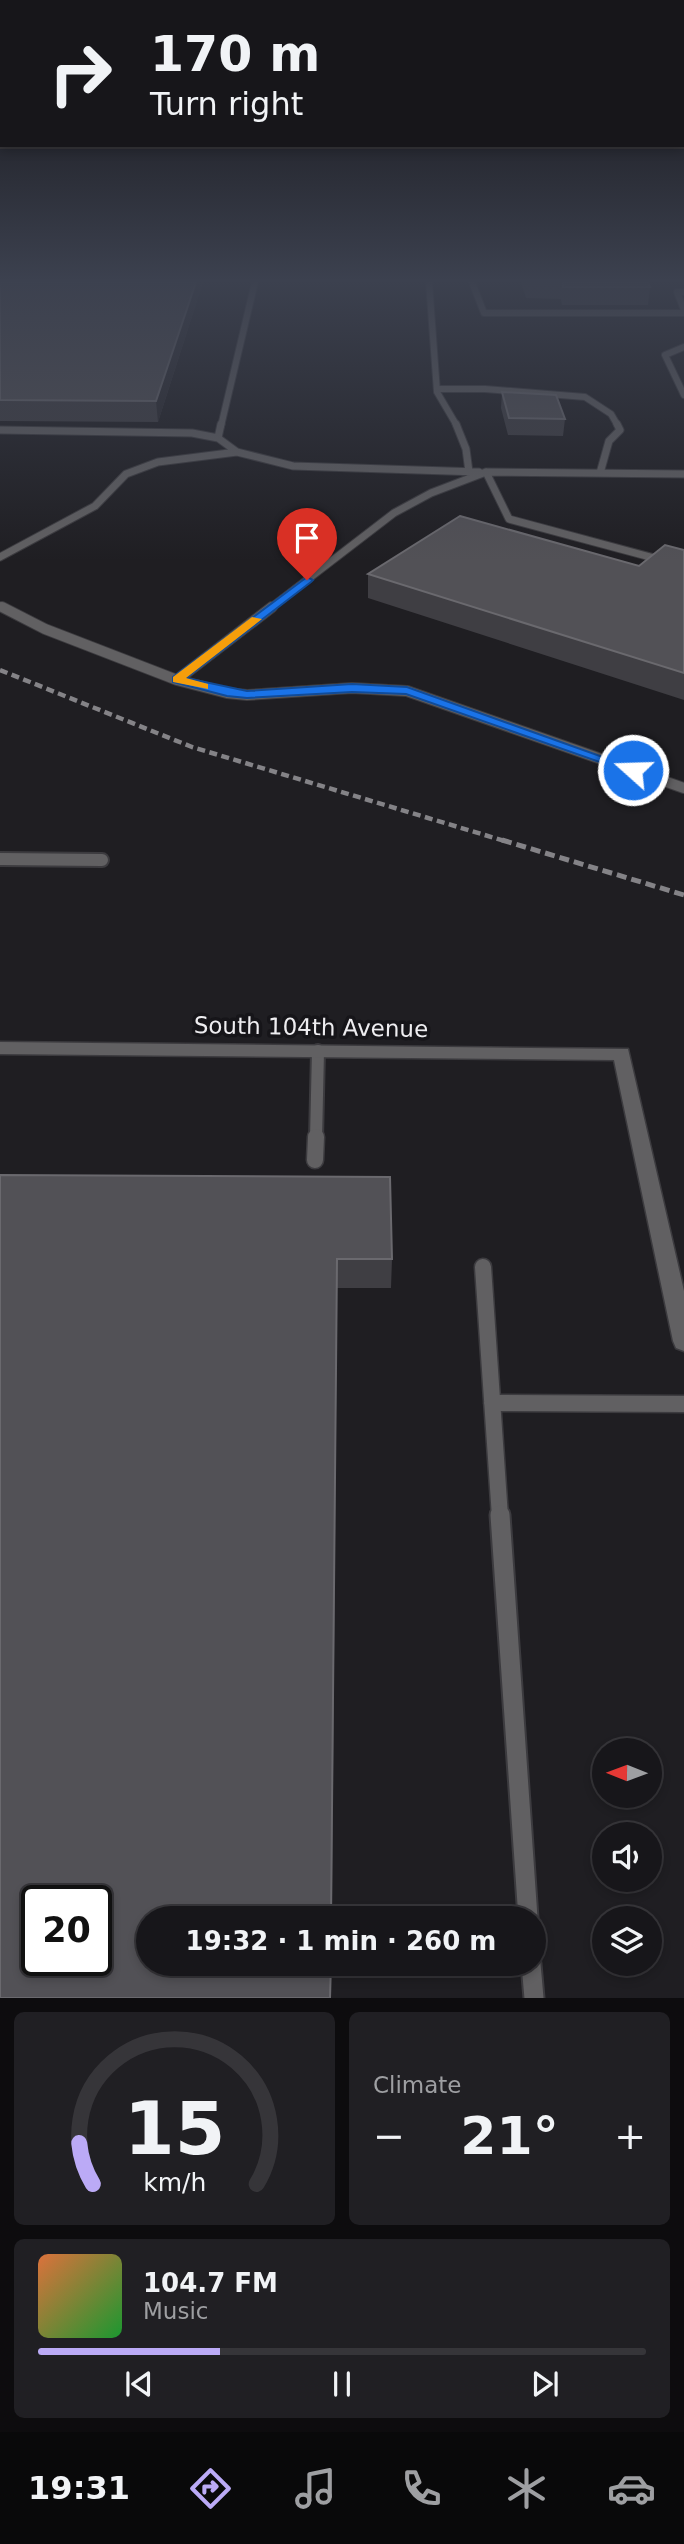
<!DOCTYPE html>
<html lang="en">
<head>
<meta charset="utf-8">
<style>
	:root { --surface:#17161a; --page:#201f23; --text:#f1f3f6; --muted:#9e9fa2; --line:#363539; --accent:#bbaaf6 }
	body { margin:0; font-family:"DejaVu Sans",sans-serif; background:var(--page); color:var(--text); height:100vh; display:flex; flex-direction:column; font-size:26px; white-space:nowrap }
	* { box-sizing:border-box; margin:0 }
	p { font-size:23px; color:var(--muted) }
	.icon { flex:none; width:38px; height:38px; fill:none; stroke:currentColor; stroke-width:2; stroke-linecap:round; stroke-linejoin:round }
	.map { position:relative; height:1998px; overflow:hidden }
	.details { display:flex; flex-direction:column; gap:14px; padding:14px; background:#0d0c0e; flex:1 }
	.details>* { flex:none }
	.banner { position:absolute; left:0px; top:0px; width:684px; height:147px; box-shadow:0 4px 10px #0003,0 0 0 2px var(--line); background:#17161a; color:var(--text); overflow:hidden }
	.needle { width:46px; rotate:271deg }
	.buttons { position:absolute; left:592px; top:1738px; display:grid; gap:14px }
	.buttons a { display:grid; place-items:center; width:70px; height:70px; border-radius:50%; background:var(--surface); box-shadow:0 4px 10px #0003,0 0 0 2px var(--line); font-size:35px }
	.speed { position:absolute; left:21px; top:1885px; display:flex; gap:14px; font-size:35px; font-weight:700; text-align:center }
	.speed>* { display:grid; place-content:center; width:91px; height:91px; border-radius:50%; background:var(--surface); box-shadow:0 4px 10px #0003,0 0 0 2px var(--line); line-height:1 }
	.speed .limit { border:4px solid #111; border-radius:10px; background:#fff; color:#111 }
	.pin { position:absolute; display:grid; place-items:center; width:60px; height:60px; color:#fff; margin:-72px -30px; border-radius:50% 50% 50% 0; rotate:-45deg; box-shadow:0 0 7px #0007 }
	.pin .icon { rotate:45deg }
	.me { position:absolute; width:77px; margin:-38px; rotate:290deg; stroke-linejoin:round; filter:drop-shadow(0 0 5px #0008) }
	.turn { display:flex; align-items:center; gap:24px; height:147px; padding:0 35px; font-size:32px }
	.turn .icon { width:91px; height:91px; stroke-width:2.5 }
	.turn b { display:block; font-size:49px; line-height:60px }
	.big { font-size:52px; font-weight:600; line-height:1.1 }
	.details .tile { flex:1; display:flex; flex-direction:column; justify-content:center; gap:10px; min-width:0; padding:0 24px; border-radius:10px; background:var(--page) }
	.details .dial { align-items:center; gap:0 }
	.dial svg { height:182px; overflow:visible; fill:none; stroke:var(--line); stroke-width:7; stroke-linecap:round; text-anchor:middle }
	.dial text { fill:var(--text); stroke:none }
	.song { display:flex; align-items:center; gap:21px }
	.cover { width:84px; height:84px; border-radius:10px; background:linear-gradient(135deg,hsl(20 70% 55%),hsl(130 70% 35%)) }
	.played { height:7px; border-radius:4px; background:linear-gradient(90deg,var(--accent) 30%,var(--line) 30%) }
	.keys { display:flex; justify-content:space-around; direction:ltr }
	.heat { display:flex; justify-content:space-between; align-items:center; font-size:38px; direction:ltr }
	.details .tiles { flex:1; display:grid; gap:14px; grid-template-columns:1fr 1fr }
	.tile:last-child { grid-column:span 2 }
	.trip { position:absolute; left:136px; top:1906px; width:410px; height:70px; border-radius:35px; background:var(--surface); box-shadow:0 4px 10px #0003,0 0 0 2px var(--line); font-weight:600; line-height:70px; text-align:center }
	.tabs { display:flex; height:112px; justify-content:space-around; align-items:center; background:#09090a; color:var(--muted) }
	.tabs .icon { width:49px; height:49px }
	.tabs .current { color:var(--accent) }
	.tabs b { font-size:32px; color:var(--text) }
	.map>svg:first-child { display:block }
</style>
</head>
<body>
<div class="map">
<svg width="684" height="1998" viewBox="0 0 684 1998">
	<rect width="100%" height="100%" fill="#1f1e22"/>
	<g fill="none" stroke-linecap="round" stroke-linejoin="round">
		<defs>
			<path id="service-far5" d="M429,282L437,392L457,426
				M472,282L484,313H684
				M684,292H677L684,310
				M684,347L665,355L684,395
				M437,389H485L585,397L611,414L618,426
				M221,426L255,282"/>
			<path id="service-far4" d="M456,424L466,449L469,472
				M0,430L192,433L218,438L237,452L293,466L479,472
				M218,438L221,424
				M600,473L609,441L620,430L617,424
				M684,474L486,472L509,519L684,566
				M0,557L95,506L126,474L158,462L237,452
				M0,606L6,609
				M269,609L394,513L431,493L486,472"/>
			<path id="service-far3" d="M2,607L45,629L177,680
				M272,607L177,680L227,693L247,695L352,688L407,691L684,788"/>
			<path id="service-far2" d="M0,859L102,860
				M316,1139L318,1051"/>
			<path id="service-far1" d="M315,1160L316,1137
				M483,1267L500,1517
				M492,1403L684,1404"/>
			<path id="service" d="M500,1515L528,1918
				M531,1964L534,1998"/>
			<path id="minor" d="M0,1042L628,1049L684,1291V1351L676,1348L673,1341L614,1060L0,1054Z"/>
		</defs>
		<use href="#service-far5" stroke="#3c3b3f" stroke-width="8"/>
		<use href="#service-far4" stroke="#3c3b3f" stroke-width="9"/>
		<use href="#service-far3" stroke="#3c3b3f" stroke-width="12"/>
		<use href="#service-far2" stroke="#3c3b3f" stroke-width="16"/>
		<use href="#service-far1" stroke="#3c3b3f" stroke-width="19"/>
		<use href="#service" stroke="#3c3b3f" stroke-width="23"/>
		<use href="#minor" stroke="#3c3b3f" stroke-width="3"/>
		<use href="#service-far5" stroke="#616062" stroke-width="6"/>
		<use href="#service-far4" stroke="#616062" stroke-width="7"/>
		<use href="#service-far3" stroke="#616062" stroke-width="10"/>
		<use href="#service-far2" stroke="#616062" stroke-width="12"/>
		<use href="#service-far1" stroke="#616062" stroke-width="16"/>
		<use href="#service" stroke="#616062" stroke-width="19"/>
		<use href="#minor" fill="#616062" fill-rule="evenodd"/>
		<path stroke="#848387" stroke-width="4.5" stroke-dasharray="8 4.5" stroke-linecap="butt" d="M0,670L192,747L508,842"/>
		<path stroke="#848387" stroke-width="5" stroke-dasharray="10 5" stroke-linecap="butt" d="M502,840L684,895"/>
	</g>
	<path fill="#3f3e43" d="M0,282H203L158,422L0,421Z
		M521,282H648L650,287L648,305H562L561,299L526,298Z
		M502,392L565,419L563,436L508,435L501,408Z
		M684,550V700L368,598V574L639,566Z
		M0,1175L392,1259L391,1288H337L332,1918H149L331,1964V1998H0Z"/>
	<path fill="#2a292e" d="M196,282H203L158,422L156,401Z"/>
	<path fill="#525156" stroke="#6a696e" stroke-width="2" fill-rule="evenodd" d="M0,282H196L156,401L0,400Z
		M563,282H648L650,287H563Z
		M502,392L556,395L565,419L509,418Z
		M460,516L639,566L665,545L684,550V673L368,574Z
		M0,1175L390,1177L392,1259H337L331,1918H149V1964H331L330,1998H0ZM37,1900H96V1960H37Z"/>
	<linearGradient id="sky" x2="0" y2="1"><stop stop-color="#111013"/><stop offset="0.5" stop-color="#3c414f"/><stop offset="1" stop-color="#3c414f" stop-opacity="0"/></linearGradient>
	<rect width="684" height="561" fill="url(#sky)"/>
	<path fill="#1a73e8" stroke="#114b97" stroke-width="2" d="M307,577L313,580L311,582L186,678L247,691L352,684L407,687L639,770L637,772H628L406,694L352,692L247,698L227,696L173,682V677Z"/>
	<path fill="#f59e0b" d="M252,617L262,619L186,678L208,684V689L173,682V677Z"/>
	<g text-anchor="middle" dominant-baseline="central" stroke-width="7" stroke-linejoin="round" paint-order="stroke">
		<g font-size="23" fill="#eeedf0" stroke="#161519">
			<text transform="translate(311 1027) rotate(1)">South 104th Avenue</text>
		</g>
	</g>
</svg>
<div class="buttons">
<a><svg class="needle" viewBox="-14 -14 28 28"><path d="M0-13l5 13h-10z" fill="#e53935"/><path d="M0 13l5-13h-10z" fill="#9e9fa2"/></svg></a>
<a><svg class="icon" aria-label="sound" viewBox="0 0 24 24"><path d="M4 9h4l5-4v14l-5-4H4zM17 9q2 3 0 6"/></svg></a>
<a><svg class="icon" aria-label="layers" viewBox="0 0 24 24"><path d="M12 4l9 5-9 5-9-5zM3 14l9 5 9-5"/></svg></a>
</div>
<div class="speed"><div class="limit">20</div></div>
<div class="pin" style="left:307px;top:580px;background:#d93025"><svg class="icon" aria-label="arrive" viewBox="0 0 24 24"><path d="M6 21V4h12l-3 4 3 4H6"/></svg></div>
<svg class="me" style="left:633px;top:770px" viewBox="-20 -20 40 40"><circle r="17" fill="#1a73e8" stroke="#fff" stroke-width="3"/><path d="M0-11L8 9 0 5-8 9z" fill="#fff"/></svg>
<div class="trip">19:32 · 1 min · 260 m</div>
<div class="banner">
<div class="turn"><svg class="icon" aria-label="right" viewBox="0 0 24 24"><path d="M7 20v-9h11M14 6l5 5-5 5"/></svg><div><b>170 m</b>Turn right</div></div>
</div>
</div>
<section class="details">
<div class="tiles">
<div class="tile dial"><svg viewBox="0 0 100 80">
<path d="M14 69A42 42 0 1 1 86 69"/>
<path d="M14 69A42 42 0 0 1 8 51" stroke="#bbaaf6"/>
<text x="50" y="56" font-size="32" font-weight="700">15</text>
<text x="50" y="72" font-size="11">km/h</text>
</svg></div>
<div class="tile"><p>Climate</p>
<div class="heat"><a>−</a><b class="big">21°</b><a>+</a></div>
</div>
<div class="tile">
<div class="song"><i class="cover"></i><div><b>104.7 FM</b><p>Music</p></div></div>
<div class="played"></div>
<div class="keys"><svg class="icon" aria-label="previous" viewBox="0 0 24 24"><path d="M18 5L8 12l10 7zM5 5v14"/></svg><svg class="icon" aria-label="pause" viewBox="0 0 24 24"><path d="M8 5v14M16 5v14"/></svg><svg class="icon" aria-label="next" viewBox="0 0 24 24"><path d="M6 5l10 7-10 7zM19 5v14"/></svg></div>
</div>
</div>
</section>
<nav class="tabs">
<b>19:31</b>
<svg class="icon current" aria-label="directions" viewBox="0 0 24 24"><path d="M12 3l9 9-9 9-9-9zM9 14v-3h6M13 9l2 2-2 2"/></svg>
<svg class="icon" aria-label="music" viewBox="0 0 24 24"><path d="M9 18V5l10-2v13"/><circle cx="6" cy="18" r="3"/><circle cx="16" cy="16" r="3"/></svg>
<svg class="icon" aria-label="phone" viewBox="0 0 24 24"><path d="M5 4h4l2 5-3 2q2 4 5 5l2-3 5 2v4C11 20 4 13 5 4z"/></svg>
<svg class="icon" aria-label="climate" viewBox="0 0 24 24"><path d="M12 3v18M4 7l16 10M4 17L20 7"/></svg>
<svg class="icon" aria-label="car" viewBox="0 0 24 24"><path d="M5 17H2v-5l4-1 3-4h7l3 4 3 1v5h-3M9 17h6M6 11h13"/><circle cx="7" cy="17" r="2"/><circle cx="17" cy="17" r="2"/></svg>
</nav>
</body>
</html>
